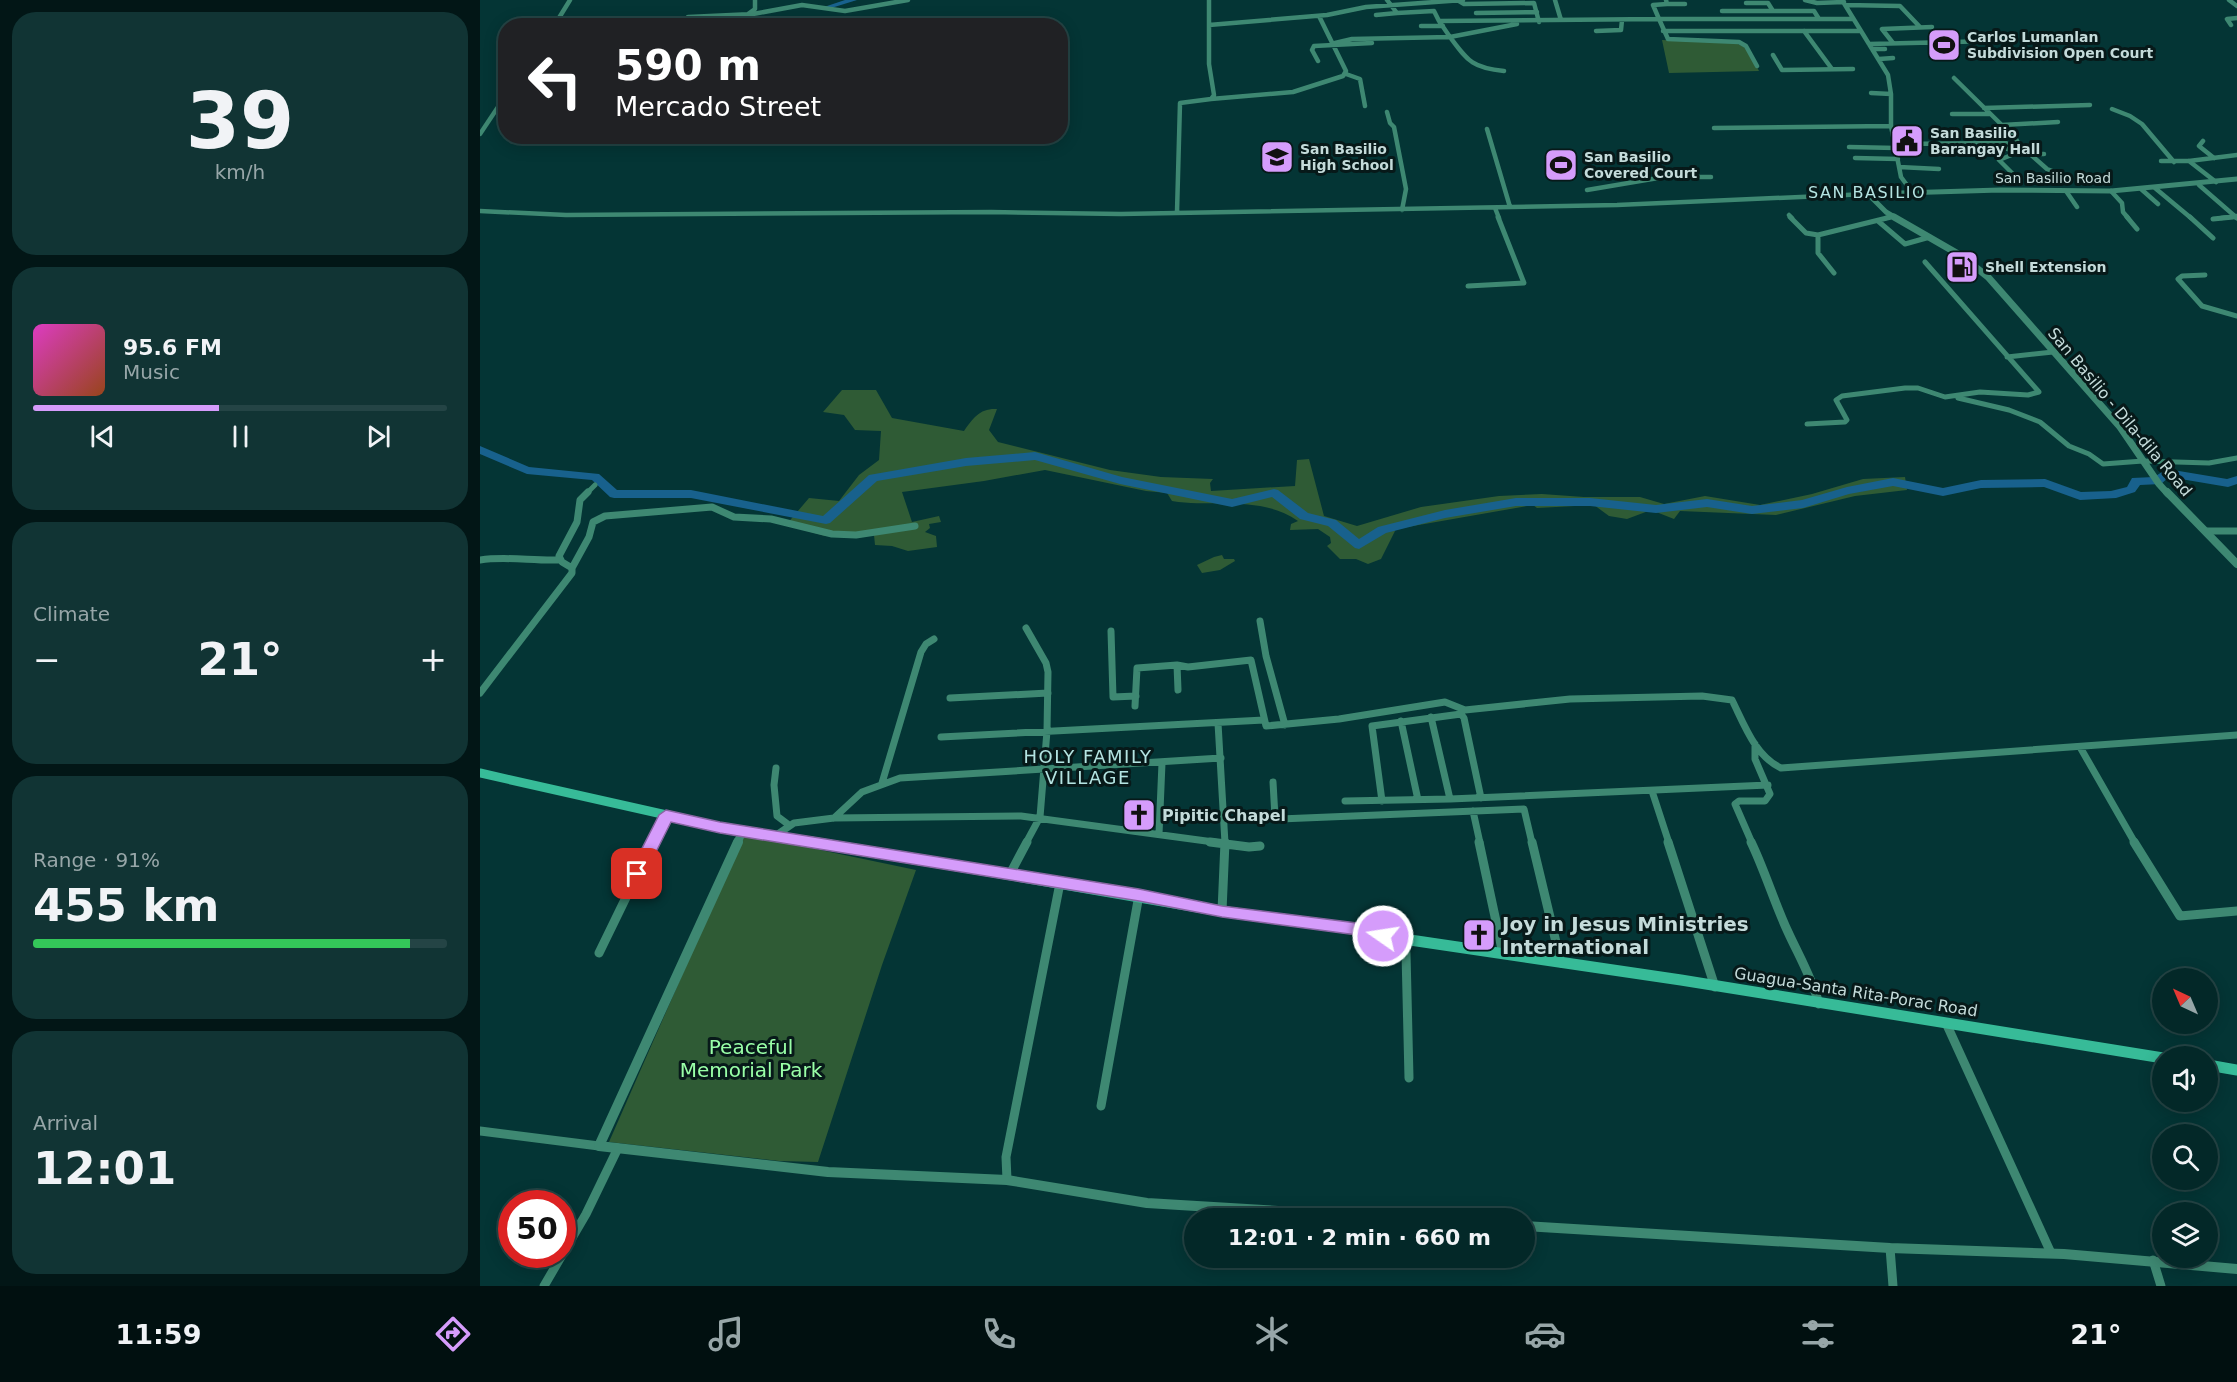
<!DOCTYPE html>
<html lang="en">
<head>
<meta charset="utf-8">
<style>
	:root { --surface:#032828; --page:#113434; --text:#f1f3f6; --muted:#97a6a8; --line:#244445; --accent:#d59cfb }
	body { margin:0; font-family:"DejaVu Sans",sans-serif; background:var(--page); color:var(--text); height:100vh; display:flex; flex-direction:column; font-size:22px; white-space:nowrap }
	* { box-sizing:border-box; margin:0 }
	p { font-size:20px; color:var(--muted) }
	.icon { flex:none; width:33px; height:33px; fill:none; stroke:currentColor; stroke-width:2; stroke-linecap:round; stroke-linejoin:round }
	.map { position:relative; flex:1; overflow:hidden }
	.drawer { display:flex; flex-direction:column; gap:12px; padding:12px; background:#021616; width:480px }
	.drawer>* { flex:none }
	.banner { position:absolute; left:18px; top:18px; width:570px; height:126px; border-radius:24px; box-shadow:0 3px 15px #0003,0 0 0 2px var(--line); background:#202124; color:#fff; overflow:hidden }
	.needle { width:39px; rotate:316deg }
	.buttons { position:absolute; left:1672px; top:968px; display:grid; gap:12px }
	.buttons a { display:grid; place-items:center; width:66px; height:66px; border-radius:50%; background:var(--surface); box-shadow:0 3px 15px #0003,0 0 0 2px var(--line); font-size:30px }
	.speed { position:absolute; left:18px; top:1190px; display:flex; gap:12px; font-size:30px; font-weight:700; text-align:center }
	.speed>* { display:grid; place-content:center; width:78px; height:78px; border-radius:50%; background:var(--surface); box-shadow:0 3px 15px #0003,0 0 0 2px var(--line); line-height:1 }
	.speed .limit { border:9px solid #d22; background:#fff; color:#111 }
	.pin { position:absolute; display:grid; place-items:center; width:51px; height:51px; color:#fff; margin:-26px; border-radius:12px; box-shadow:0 3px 9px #0006 }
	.me { position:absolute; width:66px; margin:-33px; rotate:283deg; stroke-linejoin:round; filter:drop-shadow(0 0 4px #0008) }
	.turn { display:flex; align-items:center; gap:21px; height:126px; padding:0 18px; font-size:27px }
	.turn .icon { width:78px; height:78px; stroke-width:2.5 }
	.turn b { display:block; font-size:42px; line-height:51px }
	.big { font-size:45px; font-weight:600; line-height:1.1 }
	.drawer .card { flex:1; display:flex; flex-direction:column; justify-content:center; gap:9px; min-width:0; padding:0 21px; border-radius:24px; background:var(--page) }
	.drawer .dial { align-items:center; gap:0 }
	.dial b { font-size:78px; line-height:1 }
	.song { display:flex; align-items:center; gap:18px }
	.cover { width:72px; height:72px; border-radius:9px; background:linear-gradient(135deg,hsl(310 70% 55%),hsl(20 70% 35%)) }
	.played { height:6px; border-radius:3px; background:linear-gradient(90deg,var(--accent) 45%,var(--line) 45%) }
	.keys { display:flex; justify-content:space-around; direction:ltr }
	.heat { display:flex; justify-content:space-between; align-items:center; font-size:33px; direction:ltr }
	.charge { height:9px; border-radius:4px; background:linear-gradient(90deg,#34c759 91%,var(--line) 0) }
	.trip { position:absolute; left:704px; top:1208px; width:351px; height:60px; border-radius:30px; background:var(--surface); box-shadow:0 3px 15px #0003,0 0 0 2px var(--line); font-weight:600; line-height:60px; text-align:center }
	.dock { display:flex; height:96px; justify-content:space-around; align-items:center; background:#011010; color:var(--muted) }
	.dock .icon { width:42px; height:42px }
	.dock .current { color:var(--accent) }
	.dock b { font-size:27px; color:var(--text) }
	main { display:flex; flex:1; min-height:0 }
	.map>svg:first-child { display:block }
</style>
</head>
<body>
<main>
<section class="drawer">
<div class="card dial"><b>39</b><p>km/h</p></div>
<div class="card">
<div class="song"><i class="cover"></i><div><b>95.6 FM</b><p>Music</p></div></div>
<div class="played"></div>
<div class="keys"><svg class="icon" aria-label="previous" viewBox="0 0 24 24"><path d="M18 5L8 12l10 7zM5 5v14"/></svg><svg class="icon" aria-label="pause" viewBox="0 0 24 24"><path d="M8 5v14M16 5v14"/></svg><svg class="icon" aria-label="next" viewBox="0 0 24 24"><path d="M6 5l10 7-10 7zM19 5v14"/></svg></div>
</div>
<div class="card"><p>Climate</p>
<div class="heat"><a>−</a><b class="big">21°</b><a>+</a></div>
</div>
<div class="card"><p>Range · 91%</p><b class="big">455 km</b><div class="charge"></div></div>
<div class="card"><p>Arrival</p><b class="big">12:01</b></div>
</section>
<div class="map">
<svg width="1757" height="1286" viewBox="0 0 1757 1286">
	<rect width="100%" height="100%" fill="#043535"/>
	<path fill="#2f5b35" d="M1182,40L1254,42L1268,49L1279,71L1189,73Z
		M362,390H396L412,418L484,431C493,418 500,408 517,409L509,430L518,442L630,470L681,477L733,479L730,483L731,491L815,486L817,460L829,459L844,516L877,526L941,507L1019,496L1062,494L1104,497H1160L1184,504L1225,496L1280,505L1332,494L1383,479L1425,477L1427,490L1375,496L1296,515L1200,511L1194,519L1171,510L1147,519L1129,516L1114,505L1057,508L1053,505L916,529L901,559L888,564L876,559H860L847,546L851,543L850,537L838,529L810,530L811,524L818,521C781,495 735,508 692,501L687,493L666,491L565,470L504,481L422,492L432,522L459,516L461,522L449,524L450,528L445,532L456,536L457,547L428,551L412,546L395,545L394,535L345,536L306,525L329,498L359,501L379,475L399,460L401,431L375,430L364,415L343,412Z
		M742,555L744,559H754L755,561L740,570L722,573L717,565L734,557Z
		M264,834L436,870L402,965L338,1162L299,1161L129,1142Z"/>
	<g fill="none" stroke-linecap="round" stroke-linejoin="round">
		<path fill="#18618d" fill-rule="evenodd" d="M365,0H377L348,9L344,7Z
			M0,446L49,467L119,474L137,490H211L343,516L389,475L486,458L555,452L642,477L752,499L794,489L798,490L828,513L856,520L879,539L898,527L965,510L1036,498H1110L1176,505L1227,499L1272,506L1322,500L1367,487L1413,478L1463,488L1501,480L1565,479L1601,492L1631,491L1647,487L1652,478L1674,477L1687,469L1747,479L1757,476V484L1748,487L1689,477L1681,484L1660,485L1655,492L1636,498L1600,500L1564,487L1501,488L1463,496L1413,486L1369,494L1323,508L1272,514L1227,507L1176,513L1110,506H1036L965,518L906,533L879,549L875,548L848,526L820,519L792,497L752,507L640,484L555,460L486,466L397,481L350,523L346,524L211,498H134L130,497L112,480L47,474L0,454Z"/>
		<path stroke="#3e8872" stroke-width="4.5" d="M907,0L917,13L954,11L959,21L1179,19L1173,5L1187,4L1186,0
			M1075,0L1081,20
			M1325,0L1337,3L1364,2
			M1362,0L1408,75L1411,94V126L1421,177L1432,192
			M1749,0L1757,6
			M979,1L984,4L1054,3L1059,22
			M1266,3H1288L1293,11
			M1187,4H1205
			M1365,5L1420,6L1440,27
			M1242,11H1334L1339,19
			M996,13L1057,12
			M268,14L275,9V0
			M896,15L917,13
			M208,17L273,14L322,5L365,11L428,0
			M729,25L847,15L886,7L983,0
			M1751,25L1747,19L1757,18
			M74,26L90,0
			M941,26H963
			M1116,31L1141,30L1142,20
			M1183,31H1380
			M1324,31L1352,69
			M855,43L872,39L970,37L959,21
			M1413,43L1402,29L1452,27
			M1449,43L1454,49L1478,48L1473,42
			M1389,44L1514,41
			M1392,49H1405
			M1293,55L1302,70L1373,69
			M1399,59L1413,58
			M838,61L832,50L834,46L892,43
			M1277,66L1266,46L1259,42L1188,39L1179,19H1372
			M1024,71C992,68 988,61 970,37L1037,24
			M866,74L880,79L885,106
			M1474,78L1536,139L1540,146L1535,149
			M1391,93L1411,94
			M731,99L813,92L863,76L866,71L839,16
			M1504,108L1610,105
			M1632,109L1650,116L1662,124L1694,162
			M907,112L910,123L914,127L926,189L922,210
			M1472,114H1510
			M1522,125L1578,122
			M1234,128L1411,126
			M1007,129L1030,207
			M0,134L26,95
			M1723,141L1719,146L1734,158
			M1415,144L1526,143
			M1480,144L1488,151L1503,156
			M1369,147L1416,148
			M1519,147L1550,154L1567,169L1575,172
			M1551,154H1564
			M1375,158L1418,159
			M1681,161H1709L1757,155
			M1709,161L1736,182
			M1419,167L1459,169
			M1537,178L1519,160L1539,152
			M1719,185L1757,218
			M1675,188L1711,218
			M1661,189L1678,204
			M1107,190L1184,177H1231
			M1586,191L1597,207
			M1631,191L1642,203L1643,212L1648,218
			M1015,208L1019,218
			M0,211L86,215L511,212L641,214L1137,205L1388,194
			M697,212L700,103L731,99L734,95L729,64V0
			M1309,215L1312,218
			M1406,218L1413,216
			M1741,218L1757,216"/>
		<path stroke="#3e8872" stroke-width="5" d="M1310,217L1326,233L1338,235
			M1647,217L1657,229
			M1710,217L1733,238
			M1755,217L1757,218
			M1733,219L1753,217
			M1398,221L1425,244L1450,237
			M1354,273L1338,253V235L1411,217
			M1725,275L1702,276L1698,279L1722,306L1757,316
			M988,286L1044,283L1018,217
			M1527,357L1573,352
			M1478,398L1529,410L1560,422L1589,446L1609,454L1623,464L1663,461L1729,463L1757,458
			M1327,424L1365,422L1367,420L1356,400L1362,396L1425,388H1438L1465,397L1500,392L1548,395L1559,392L1445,262
			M106,494L115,485"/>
		<path stroke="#3e8872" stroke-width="7" d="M1726,531H1757
			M0,560C26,556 52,561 79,560
			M92,568L109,537L113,522L125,516L232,507L254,517L291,519L352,534L376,535L435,526
			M780,621L786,656L805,725
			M546,628L566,663L568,672L567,731L560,817L546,843
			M631,631L633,697L656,696
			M697,665L698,690
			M0,693L92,573V568L82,562L79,556L97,522L100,500L108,492
			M470,698L568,693
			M655,706L657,668L697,665L708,667L771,660L786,726L859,719L965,702L985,710L1090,699L1222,696L1252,700C1264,724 1275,756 1301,768L1757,735
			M951,717L970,799
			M921,721L938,800
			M738,723L745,843
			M461,737L784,720
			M1600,747L1655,843
			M296,768L294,785L297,816L309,825
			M793,782L795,817L800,819L1044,809L1052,843
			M402,783L441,652L446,644L454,639
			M1172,791L1189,843
			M865,801L970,799L1288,785
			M902,801L892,726L981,714L984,718L1001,798
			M993,811L1000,843
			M354,818L382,792L420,778L741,758
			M679,834L682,763
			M295,836L314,823L354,818L541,816L741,843
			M172,843L186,815
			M1272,843L1255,804L1259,801H1285L1290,794L1275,759V744"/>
		<path stroke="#3e8872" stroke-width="9" d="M730,842L769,847L780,846
			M999,842L1023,954
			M1052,842L1081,963
			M1188,842L1235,987
			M1271,842C1285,871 1294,902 1308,932C1319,956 1332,978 1339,1004
			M1654,842L1700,916L1757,911
			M530,874L547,842
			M742,911L745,842
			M899,945L926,953L929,1078
			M119,953L173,842
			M1466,1023L1571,1253
			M621,1106L659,895
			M0,1131L119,1146
			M527,1180L526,1157L580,883
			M1410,1248L1413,1286
			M1673,1260L1681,1286
			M64,1286L106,1214L138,1148"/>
		<path stroke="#3e8872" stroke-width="5" d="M1388,194L1406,212L1416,218
			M1388,194L1520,190L1631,191L1757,179"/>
		<path stroke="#3e8872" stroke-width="7" d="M1414,217L1480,255L1508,277L1640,427L1679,484L1688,494"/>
		<path stroke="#3e8872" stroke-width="8" d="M1687,492L1757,564
			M257,843L263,831"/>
		<path stroke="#3e8872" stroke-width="10" d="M258,842L119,1146L348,1172L527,1180L667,1203L913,1218
			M1044,1226L1410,1248L1584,1254L1757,1269"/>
		<path stroke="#37bb98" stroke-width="9" d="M0,773L240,827L340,843"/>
		<path stroke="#37bb98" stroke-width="11" d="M331,842C468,864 604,887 741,911C795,920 850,922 903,936L1201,980L1683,1058
			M1728,1065L1757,1070"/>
	</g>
	<path fill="#d59cfb" stroke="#8a65a3" stroke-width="1.5" d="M186,810L240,822L659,889L742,906L877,923L909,931L911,936L909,940L903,942L877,935L742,917L659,901L240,833L191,822L163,878H152L149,874L179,815Z"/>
	<defs>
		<symbol id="stadium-square" viewBox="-11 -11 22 22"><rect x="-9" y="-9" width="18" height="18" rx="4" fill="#d59cfb" stroke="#071919"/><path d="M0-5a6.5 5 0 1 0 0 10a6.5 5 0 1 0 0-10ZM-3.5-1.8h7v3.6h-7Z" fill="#111"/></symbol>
		<symbol id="civic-square" viewBox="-11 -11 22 22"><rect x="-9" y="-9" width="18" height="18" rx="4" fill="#d59cfb" stroke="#071919"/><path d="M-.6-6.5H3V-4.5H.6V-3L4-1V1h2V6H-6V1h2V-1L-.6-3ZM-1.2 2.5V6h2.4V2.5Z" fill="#111"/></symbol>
		<symbol id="school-square" viewBox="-11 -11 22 22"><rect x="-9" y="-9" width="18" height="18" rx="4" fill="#d59cfb" stroke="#071919"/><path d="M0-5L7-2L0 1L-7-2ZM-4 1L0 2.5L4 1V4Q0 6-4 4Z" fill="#111"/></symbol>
		<symbol id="fuel-square" viewBox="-11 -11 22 22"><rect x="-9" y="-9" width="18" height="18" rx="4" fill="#d59cfb" stroke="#071919"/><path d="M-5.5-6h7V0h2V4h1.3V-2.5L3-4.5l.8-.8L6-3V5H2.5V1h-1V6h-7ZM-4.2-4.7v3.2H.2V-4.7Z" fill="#111"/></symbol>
		<symbol id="church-square" viewBox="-11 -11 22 22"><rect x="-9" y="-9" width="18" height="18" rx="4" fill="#d59cfb" stroke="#071919"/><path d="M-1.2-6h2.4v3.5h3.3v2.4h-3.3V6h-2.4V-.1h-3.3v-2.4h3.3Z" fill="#111"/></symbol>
	</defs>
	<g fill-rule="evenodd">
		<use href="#stadium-square" x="1445" y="26" width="38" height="38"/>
		<use href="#civic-square" x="1408" y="122" width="38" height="38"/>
		<use href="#school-square" x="778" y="138" width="38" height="38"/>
		<use href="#stadium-square" x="1062" y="146" width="38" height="38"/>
		<use href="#fuel-square" x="1463" y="248" width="38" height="38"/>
		<use href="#church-square" x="640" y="796" width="38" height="38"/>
		<use href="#church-square" x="980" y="916" width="38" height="38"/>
	</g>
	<g text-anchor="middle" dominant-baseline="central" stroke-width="6" stroke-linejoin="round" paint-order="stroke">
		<g font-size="14" font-weight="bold" fill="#c4dbda" stroke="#071919" text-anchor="start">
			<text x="1487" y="37">Carlos Lumanlan<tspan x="1487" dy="16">Subdivision Open Court</tspan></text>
			<text x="1450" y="133">San Basilio<tspan x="1450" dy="16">Barangay Hall</tspan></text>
			<text x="820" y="149">San Basilio<tspan x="820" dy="16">High School</tspan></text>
			<text x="1104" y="157">San Basilio<tspan x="1104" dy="16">Covered Court</tspan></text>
			<text x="1505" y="267">Shell Extension</text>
		</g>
		<g font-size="14" fill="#c4dbda" stroke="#071919">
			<text x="1573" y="178">San Basilio Road</text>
		</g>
		<g font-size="16" letter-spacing="1.5" fill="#b4e4e2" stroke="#071919">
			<text x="1387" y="192">SAN BASILIO</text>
		</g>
		<g font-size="16" fill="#c4dbda" stroke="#071919">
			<text transform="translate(1640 412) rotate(50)">San Basilio - Dila-dila Road</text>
			<text transform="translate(1376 992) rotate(9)">Guagua-Santa Rita-Porac Road</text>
		</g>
		<g font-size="16" font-weight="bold" fill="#c4dbda" stroke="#071919" text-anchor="start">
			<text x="682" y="815">Pipitic Chapel</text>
		</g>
		<g font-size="18" letter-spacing="1.5" fill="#b4e4e2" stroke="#071919">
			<text x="608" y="756">HOLY FAMILY<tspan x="608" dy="21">VILLAGE</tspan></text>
		</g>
		<g font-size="20" font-weight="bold" fill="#c4dbda" stroke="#071919" text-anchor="start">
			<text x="1022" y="924">Joy in Jesus Ministries<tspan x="1022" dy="23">International</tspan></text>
		</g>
		<g font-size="20" fill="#99ffa7" stroke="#071919">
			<text x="271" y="1047">Peaceful<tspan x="271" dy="23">Memorial Park</tspan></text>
		</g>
	</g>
</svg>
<div class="buttons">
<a><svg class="needle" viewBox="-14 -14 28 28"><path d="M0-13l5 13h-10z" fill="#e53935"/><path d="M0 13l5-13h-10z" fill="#97a6a8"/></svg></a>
<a><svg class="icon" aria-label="sound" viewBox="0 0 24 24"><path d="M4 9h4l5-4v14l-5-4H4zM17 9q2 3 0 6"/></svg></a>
<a><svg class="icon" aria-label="search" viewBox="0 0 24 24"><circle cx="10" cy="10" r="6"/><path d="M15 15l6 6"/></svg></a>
<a><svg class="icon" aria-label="layers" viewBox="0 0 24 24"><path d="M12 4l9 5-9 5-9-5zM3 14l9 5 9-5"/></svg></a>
</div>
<div class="speed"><div class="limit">50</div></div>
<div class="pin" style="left:157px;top:874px;background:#d93025"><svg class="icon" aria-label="arrive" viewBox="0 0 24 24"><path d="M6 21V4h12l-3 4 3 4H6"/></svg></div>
<svg class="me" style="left:903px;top:936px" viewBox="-20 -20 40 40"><circle r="17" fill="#d59cfb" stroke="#fff" stroke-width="3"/><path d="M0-11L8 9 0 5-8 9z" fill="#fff"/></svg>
<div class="trip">12:01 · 2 min · 660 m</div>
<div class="banner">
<div class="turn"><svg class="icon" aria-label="left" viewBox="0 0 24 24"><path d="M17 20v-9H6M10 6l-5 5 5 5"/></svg><div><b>590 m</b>Mercado Street</div></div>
</div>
</div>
</main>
<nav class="dock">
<b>11:59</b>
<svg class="icon current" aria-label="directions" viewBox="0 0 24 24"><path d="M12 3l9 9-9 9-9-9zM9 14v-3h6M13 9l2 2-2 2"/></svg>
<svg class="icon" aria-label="music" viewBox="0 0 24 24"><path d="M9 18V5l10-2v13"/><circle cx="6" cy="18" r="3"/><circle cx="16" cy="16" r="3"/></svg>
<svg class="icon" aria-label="phone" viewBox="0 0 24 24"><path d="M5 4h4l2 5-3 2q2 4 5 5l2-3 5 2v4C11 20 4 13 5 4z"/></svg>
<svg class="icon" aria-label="climate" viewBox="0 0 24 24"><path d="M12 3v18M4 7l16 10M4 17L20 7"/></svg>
<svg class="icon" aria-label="car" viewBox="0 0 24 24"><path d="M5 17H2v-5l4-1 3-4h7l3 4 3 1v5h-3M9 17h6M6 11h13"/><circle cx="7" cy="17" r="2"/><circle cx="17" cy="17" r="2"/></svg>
<svg class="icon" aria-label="filters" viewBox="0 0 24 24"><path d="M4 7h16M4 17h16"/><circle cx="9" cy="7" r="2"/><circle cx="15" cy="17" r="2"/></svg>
<b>21°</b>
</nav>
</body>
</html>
